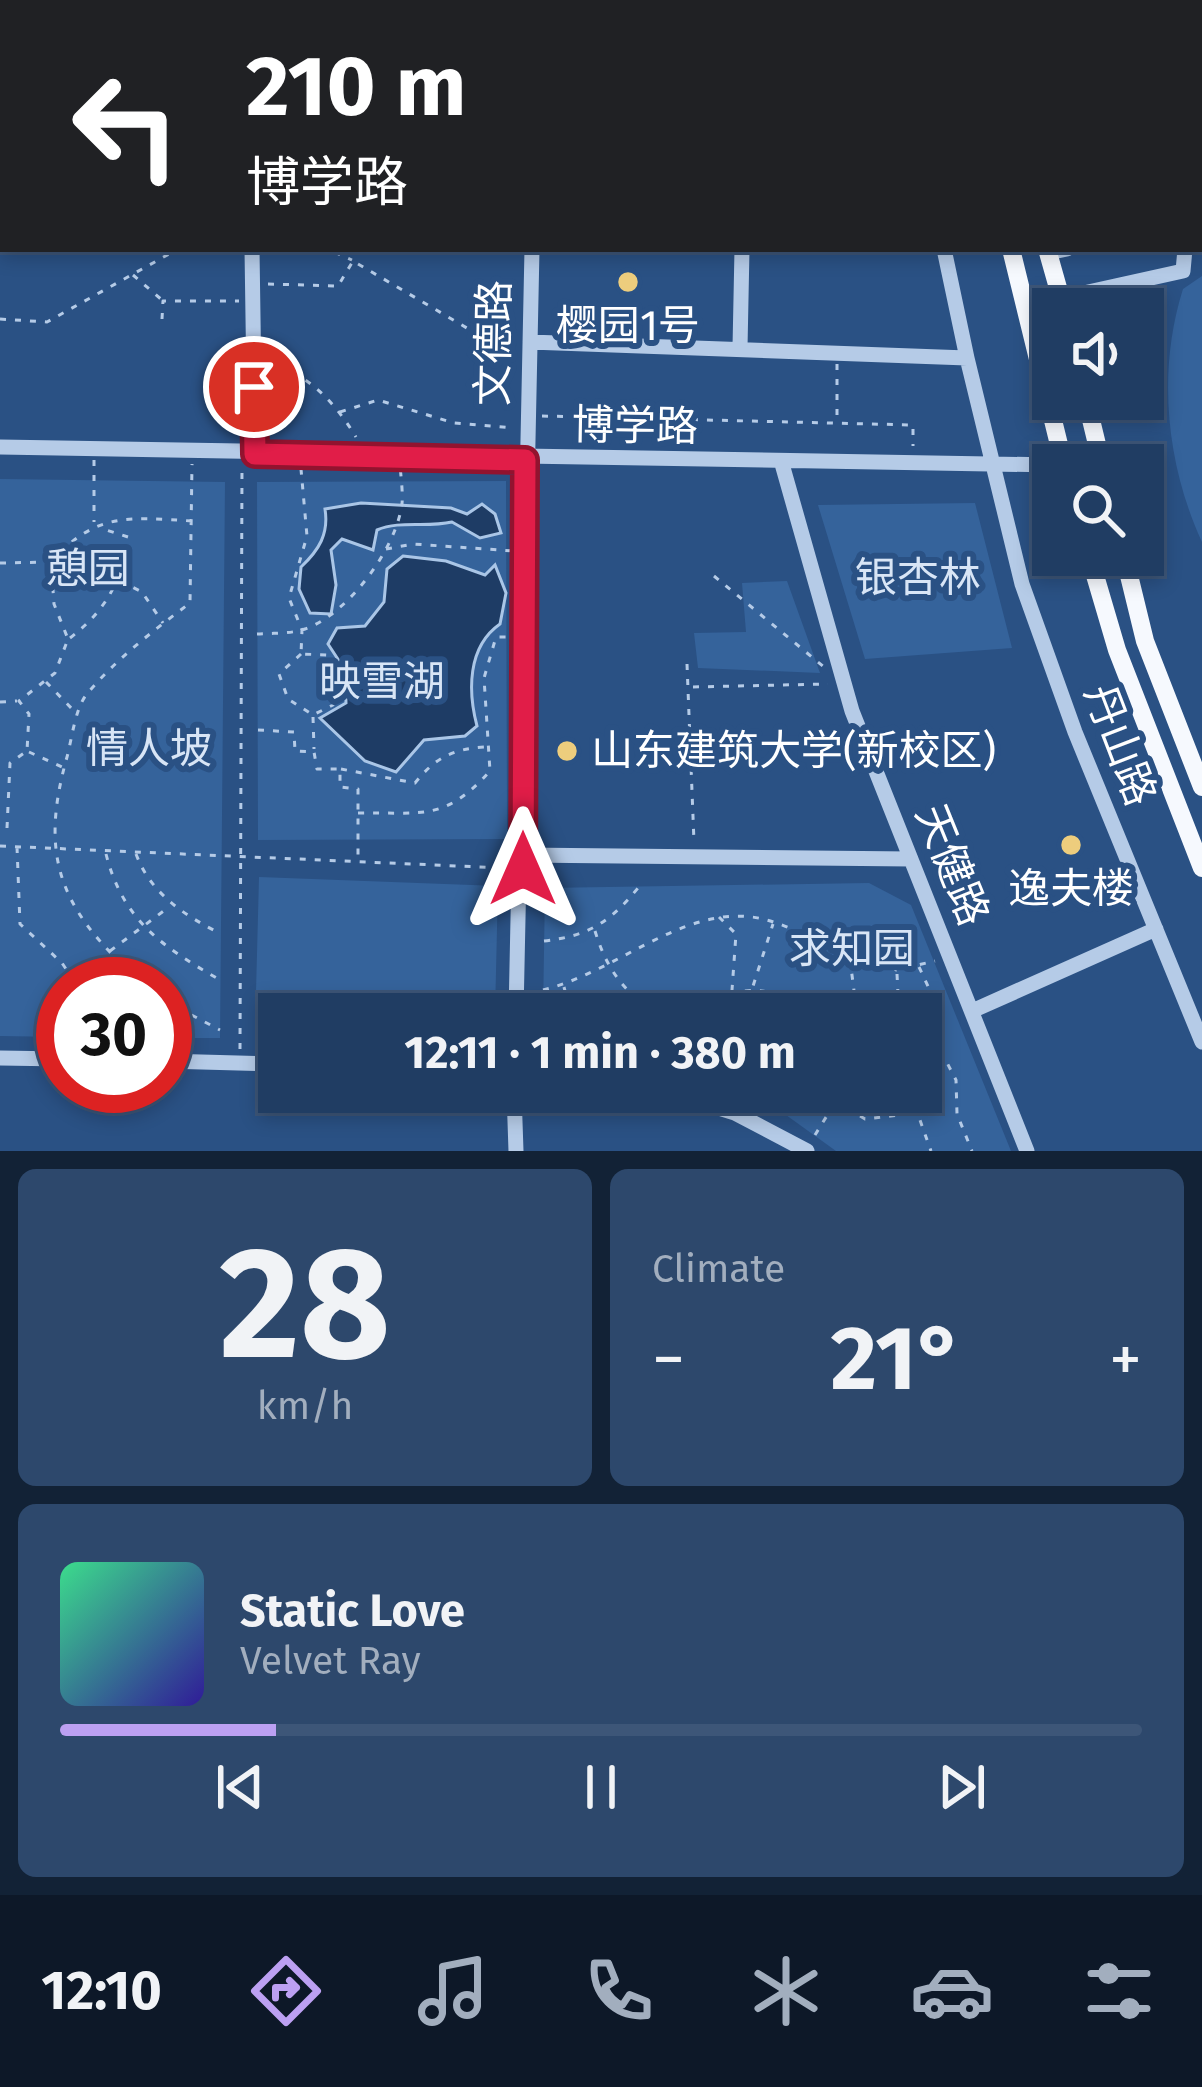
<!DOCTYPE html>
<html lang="en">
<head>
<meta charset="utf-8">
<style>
	:root { --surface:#203d63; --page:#2d486c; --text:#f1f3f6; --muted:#a2aebe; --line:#3d5678; --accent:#bca0f2 }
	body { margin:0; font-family:"Fira Sans","Noto Sans SC",sans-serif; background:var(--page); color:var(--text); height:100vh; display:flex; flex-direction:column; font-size:45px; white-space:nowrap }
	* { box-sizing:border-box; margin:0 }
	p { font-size:39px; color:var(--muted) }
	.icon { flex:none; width:66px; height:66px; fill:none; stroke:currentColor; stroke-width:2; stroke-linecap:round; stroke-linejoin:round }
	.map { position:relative; height:1151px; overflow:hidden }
	.details { display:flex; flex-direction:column; gap:18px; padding:18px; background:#122236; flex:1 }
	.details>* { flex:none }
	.hud { position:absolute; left:0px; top:0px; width:1203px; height:252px; box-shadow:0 6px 18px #0003,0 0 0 3px var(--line); background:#202124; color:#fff; overflow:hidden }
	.buttons { position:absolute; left:1032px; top:288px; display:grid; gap:24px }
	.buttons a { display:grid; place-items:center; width:132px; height:132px; border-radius:0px; background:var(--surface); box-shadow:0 6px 18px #0003,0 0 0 3px var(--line); font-size:60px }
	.speed { position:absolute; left:36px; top:957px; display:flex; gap:24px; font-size:60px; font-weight:700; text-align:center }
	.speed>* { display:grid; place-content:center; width:156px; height:156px; border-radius:50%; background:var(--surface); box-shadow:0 6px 18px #0003,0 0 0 3px var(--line); line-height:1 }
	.speed .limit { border:18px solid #d22; background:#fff; color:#111 }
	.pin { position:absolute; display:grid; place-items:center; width:102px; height:102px; color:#fff; margin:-51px; border:6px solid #fff; border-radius:50%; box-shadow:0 3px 12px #0007 }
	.me { position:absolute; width:132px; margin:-66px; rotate:0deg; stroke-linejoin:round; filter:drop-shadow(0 0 9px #0008) }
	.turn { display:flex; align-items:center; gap:42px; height:252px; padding:0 48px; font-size:54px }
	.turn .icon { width:156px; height:156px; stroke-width:2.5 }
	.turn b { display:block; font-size:84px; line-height:102px }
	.big { font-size:90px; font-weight:700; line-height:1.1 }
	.details .tile { flex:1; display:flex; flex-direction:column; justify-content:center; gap:18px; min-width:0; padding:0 42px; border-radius:18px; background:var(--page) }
	.details .dial { align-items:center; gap:0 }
	.dial b { font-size:156px; line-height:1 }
	.song { display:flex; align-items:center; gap:36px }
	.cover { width:144px; height:144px; border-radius:18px; background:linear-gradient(135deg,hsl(150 70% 55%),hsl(250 70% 35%)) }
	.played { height:12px; border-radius:6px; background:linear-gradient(90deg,var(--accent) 20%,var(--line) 20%) }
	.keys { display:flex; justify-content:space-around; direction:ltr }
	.heat { display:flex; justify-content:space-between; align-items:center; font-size:66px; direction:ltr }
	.details .tiles { flex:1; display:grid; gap:18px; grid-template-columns:1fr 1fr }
	.tile:last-child { grid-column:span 2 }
	.trip { position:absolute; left:258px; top:993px; width:684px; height:120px; border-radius:0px; background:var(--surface); box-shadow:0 6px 18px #0003,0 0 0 3px var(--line); font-weight:700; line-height:120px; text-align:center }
	.dock { display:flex; height:192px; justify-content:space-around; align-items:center; background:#0d1828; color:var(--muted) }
	.dock .icon { width:84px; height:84px }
	.dock .selected { color:var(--accent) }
	.dock b { font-size:54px; color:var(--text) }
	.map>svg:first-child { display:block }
</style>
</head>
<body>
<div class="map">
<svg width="1202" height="1151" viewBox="0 0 1202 1151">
	<rect width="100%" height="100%" fill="#2a5184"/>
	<path fill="#35639b" d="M1202,276V542C1166,464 1157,371 1183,289Z
		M0,479L225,482L220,1038H165V984H63V1037L0,1036Z
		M506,481L507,839L258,840L257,482Z
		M975,503L1012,648L865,659L818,505Z
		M787,581L820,673L698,668L694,633L746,632L742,583Z
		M259,877L498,886L495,1014H279V1031L255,1030Z
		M869,883L911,905L1011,1151H836L786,1115L725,1092H921V1014H543L545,888Z"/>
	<path fill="#1e3c65" stroke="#aac6e7" stroke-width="3" d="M361,503L451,508L467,514L482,504L495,514L501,533L480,538L452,522C426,528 400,520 377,530L373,550L342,539L331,550L336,585L331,614L310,613L299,589L301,567C319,550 329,534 325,509Z
		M403,556L446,561L485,575L495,565L506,593L500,624C467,647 468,692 477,726L465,736L424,740L396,772L365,761L320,718L346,703L345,670L328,644L337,628L365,626L384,602L387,569Z"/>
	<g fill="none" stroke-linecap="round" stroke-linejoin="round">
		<path stroke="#b5cbe7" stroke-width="3" stroke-dasharray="6 9" stroke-linecap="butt" d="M0,90L3,91
			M0,219H3
			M290,249L330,250L352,260
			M133,275L162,300
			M268,284L338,286L353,261L489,341L516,342
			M0,319L47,322L178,249
			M162,319L163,301H239
			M266,359C308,376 332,398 356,437
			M837,364V421
			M340,412L378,400L454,423L513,428
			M542,416L913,425V446
			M94,460V522
			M386,549L413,544L514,551
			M0,563L51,562
			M714,576L824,667
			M120,581L142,592L163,623
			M257,634C273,633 291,634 305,629C348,614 396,549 402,504C403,492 401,478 400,465
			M70,638C105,611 122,582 128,537L100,528
			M301,654L279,674L288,699L313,715L333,705L341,676L328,655L301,654L302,630L289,598L307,536L301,469
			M687,664L694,842
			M46,682L77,714
			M693,687L828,684
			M0,702L17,701
			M313,717L314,749
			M258,730L294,732L295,751L314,752L317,769H340V787L358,789V859
			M29,752L64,768
			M341,769L415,783C435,758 452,749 485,747
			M358,813C423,812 444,822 490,771L484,678L496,637H511
			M7,828L10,763L27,751L29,714L19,701L55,673L68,639L54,604L51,562C96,512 128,517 192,521
			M0,846L503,868
			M17,847L20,924L62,963L76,984
			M106,854C123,921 163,947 220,980
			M136,854C151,894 184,915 221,934
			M719,917L736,934L732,990
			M595,931C607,970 624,992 657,1014
			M544,941C589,936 610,922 638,888
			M848,944L857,1014
			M110,951L169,907
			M919,967L934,999L931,1032L956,1080L957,1114L972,1151
			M897,974L899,1014
			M143,984C64,913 37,863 67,757C72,738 75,710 86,695C115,660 154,630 190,603L192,464
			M564,987L571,1014
			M543,990C616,972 680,908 752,917C777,920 799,934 823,939C866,949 861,936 896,970L935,961
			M165,1001L220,1030
			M658,1014C704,1005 764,966 801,1014
			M744,1014L773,924
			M240,1049L242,465
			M822,1092L865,1119L917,1113
			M910,1092L931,1151
			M815,1135L833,1106"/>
		<path stroke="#b5cbe7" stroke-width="15" d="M535,0V3
			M889,0L890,3
			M1064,0V3
			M251,3V0
			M726,3V0
			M1200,245H1202
			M252,249L255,454
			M1048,253L1067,249
			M1061,298L1183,271L1185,249
			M530,342L967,358L944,249
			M740,348L742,249
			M967,358L1022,584L1075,732L1202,1042
			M0,447L1053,465
			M782,464L852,711L1027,1151
			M523,855L911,859
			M972,1011L1156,929
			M516,1014L532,249
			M0,1058L63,1059
			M165,1061L279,1064
			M514,1092L516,1151
			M667,1092L735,1113L807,1151"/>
		<path stroke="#f6f9fe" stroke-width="18" d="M957,0L958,3
			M987,0L988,3
			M1011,249L1064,465
			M1047,249L1064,309
			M1086,399L1102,465
			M1089,555L1117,650L1202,868
			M1124,555L1145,641L1202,787"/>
	</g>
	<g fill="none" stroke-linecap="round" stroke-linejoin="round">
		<defs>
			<path id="route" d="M254,387L255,454L525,460L523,869"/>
		</defs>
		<use href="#route" stroke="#92132f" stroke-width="30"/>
		<use href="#route" stroke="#e11d48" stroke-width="21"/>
	</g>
	<g fill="#edcd7d" stroke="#2a5184" stroke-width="4.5">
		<circle cx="628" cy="282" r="12"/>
		<circle cx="567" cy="751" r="12"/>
		<circle cx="1071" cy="845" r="12"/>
	</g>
	<g text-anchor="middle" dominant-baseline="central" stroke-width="12" stroke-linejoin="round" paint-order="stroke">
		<g font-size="42" fill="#fff" stroke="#2a5184">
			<text x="628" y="326">樱园1号</text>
			<text x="591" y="751" text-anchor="start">山东建筑大学(新校区)</text>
			<text x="1071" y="889">逸夫楼</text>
		</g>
		<g font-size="42" fill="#fff" stroke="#2a5184">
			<text transform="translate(494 343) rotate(-89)">文德路</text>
			<text transform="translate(635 426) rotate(1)">博学路</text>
			<text transform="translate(1120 745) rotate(69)">丹山路</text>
			<text transform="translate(952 865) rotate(68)">天健路</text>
		</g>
		<g font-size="42" fill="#d8e5f6" stroke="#2a5184">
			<text x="88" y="569">憩园</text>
			<text x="918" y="578">银杏林</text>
			<text x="382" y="682">映雪湖</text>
			<text x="149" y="749">情人坡</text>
			<text x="852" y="949">求知园</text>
		</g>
	</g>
</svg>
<div class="buttons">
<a><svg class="icon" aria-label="sound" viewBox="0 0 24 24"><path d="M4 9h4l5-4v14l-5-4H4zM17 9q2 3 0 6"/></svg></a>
<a><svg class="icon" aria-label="search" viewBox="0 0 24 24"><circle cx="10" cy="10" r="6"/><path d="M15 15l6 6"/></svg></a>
</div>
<div class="speed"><div class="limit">30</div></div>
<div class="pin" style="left:254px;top:387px;background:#d93025"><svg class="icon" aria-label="arrive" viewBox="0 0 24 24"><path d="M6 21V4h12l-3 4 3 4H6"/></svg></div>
<svg class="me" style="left:523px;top:869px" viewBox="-20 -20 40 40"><path d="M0-17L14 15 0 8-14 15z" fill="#e11d48" stroke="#fff" stroke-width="4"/></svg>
<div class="trip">12:11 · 1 min · 380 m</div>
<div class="hud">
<div class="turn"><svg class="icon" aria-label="left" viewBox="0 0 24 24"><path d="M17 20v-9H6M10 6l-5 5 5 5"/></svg><div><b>210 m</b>博学路</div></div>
</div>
</div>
<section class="details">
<div class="tiles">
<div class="tile dial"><b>28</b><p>km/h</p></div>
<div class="tile"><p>Climate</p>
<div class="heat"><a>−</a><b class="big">21°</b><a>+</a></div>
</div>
<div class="tile">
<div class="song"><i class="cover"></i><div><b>Static Love</b><p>Velvet Ray</p></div></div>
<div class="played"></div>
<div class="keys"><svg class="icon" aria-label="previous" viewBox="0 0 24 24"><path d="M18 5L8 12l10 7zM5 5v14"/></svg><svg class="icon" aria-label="pause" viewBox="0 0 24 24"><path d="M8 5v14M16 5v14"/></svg><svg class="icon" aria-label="next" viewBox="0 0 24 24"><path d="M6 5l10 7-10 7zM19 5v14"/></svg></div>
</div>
</div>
</section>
<nav class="dock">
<b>12:10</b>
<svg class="icon selected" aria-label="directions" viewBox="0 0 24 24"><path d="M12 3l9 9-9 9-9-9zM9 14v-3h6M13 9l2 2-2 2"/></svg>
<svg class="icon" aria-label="music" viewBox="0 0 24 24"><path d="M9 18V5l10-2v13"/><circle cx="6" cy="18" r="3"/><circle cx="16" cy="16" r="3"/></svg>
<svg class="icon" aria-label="phone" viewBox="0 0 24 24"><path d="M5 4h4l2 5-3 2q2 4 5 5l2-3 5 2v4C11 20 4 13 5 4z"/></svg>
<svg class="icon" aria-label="climate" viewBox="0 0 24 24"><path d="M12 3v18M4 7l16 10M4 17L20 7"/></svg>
<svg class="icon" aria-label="car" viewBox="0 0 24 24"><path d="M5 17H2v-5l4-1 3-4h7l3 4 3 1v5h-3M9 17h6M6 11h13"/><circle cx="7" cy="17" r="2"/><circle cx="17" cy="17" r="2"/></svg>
<svg class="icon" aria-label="filters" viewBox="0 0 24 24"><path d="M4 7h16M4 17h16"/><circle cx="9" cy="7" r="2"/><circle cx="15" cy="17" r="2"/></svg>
</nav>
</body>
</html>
